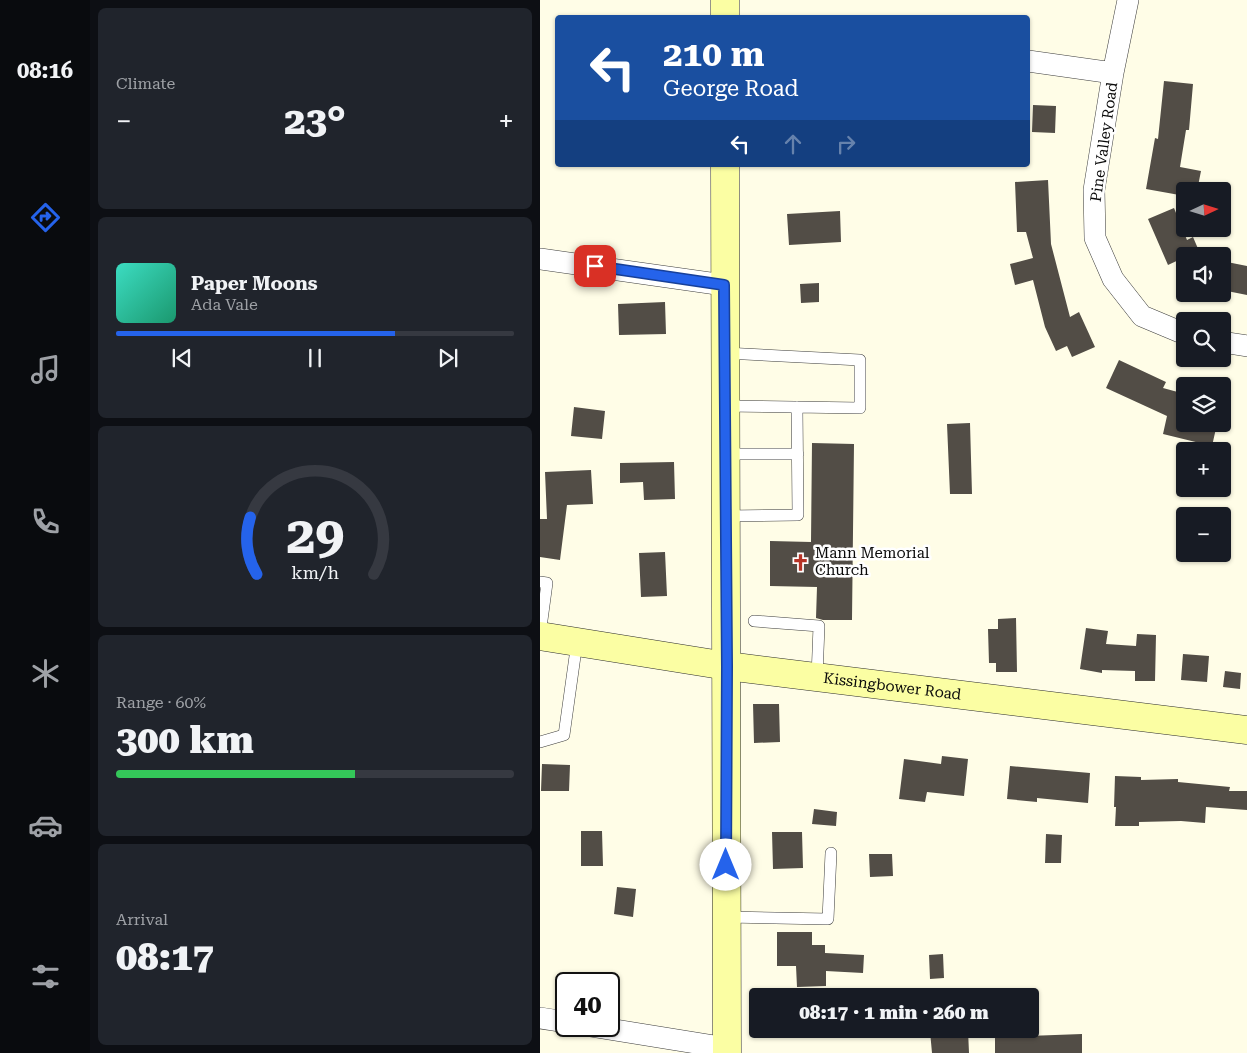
<!DOCTYPE html>
<html lang="en">
<head>
<meta charset="utf-8">
<style>
	:root { --surface:#171b24; --page:#20242c; --text:#f1f3f6; --muted:#9ea1a6; --line:#363941; --accent:#2563eb }
	body { margin:0; font-family:"Roboto Serif",serif; background:var(--page); color:var(--text); height:100vh; display:flex; flex-direction:column; font-size:19px; white-space:nowrap }
	* { box-sizing:border-box; margin:0 }
	p { font-size:16px; color:var(--muted) }
	.icon { flex:none; width:28px; height:28px; fill:none; stroke:currentColor; stroke-width:2; stroke-linecap:round; stroke-linejoin:round }
	.map { position:relative; flex:1; overflow:hidden }
	.panel { display:flex; flex-direction:column; gap:8px; padding:8px; background:#0d0f14; width:450px }
	.panel>* { flex:none }
	.banner { position:absolute; left:15px; top:15px; width:475px; height:152px; border-radius:5px; box-shadow:0 1px 4px #0004; background:#1a4fa0; color:#fff; overflow:hidden }
	.needle { width:32px; rotate:86deg }
	.controls { position:absolute; left:636px; top:182px; display:grid; gap:10px }
	.controls a { display:grid; place-items:center; width:55px; height:55px; border-radius:5px; background:var(--surface); box-shadow:0 1px 4px #0004; font-size:25px }
	.speed { position:absolute; left:15px; top:972px; display:flex; gap:10px; font-size:25px; font-weight:700; text-align:center }
	.speed>* { display:grid; place-content:center; width:65px; height:65px; border-radius:50%; background:var(--surface); box-shadow:0 1px 4px #0004; line-height:1 }
	.speed .limit { border:2px solid #111; border-radius:8px; background:#fff; color:#111 }
	.pin { position:absolute; display:grid; place-items:center; width:42px; height:42px; color:#fff; margin:-21px; border-radius:10px; box-shadow:0 2px 8px #0006 }
	.me { position:absolute; width:55px; margin:-28px; rotate:0deg; stroke-linejoin:round; filter:drop-shadow(0 0 4px #0008) }
	.turn { display:flex; align-items:center; gap:18px; height:105px; padding:0 25px; font-size:22px }
	.turn .icon { width:65px; height:65px; stroke-width:2.5 }
	.turn b { display:block; font-size:35px; line-height:42px }
	.lanes { display:flex; align-items:center; height:48px; padding:0 25px; background:#0003; justify-content:center; gap:25px; direction:ltr }
	.lanes .off { opacity:.35 }
	.big { font-size:38px; font-weight:800; line-height:1.1 }
	.panel .card { flex:1; display:flex; flex-direction:column; justify-content:center; gap:8px; min-width:0; padding:0 18px; border-radius:8px; background:var(--page) }
	.panel .dial { align-items:center; gap:0 }
	.dial svg { height:130px; overflow:visible; fill:none; stroke:var(--line); stroke-width:7; stroke-linecap:round; text-anchor:middle }
	.dial text { fill:var(--text); stroke:none }
	.song { display:flex; align-items:center; gap:15px }
	.cover { width:60px; height:60px; border-radius:8px; background:linear-gradient(135deg,hsl(170 70% 55%),hsl(160 70% 35%)) }
	.played { height:5px; border-radius:2px; background:linear-gradient(90deg,var(--accent) 70%,var(--line) 70%) }
	.keys { display:flex; justify-content:space-around; direction:ltr }
	.heat { display:flex; justify-content:space-between; align-items:center; font-size:28px; direction:ltr }
	.charge { height:8px; border-radius:4px; background:linear-gradient(90deg,#34c759 60%,var(--line) 0) }
	.trip { position:absolute; left:209px; top:988px; width:290px; height:50px; border-radius:5px; background:var(--surface); box-shadow:0 1px 4px #0004; font-weight:800; line-height:50px; text-align:center }
	main { display:flex; flex:1; min-height:0 }
	.tab-bar { display:flex; flex-direction:column; width:90px; justify-content:space-around; align-items:center; background:#090b0e; color:var(--muted) }
	.tab-bar .icon { width:35px; height:35px }
	.tab-bar .selected { color:var(--accent) }
	.tab-bar b { font-size:22px; color:var(--text) }
	.map>svg:first-child { display:block }
</style>
</head>
<body>
<main>
<nav class="tab-bar">
<b>08:16</b>
<svg class="icon selected" aria-label="directions" viewBox="0 0 24 24"><path d="M12 3l9 9-9 9-9-9zM9 14v-3h6M13 9l2 2-2 2"/></svg>
<svg class="icon" aria-label="music" viewBox="0 0 24 24"><path d="M9 18V5l10-2v13"/><circle cx="6" cy="18" r="3"/><circle cx="16" cy="16" r="3"/></svg>
<svg class="icon" aria-label="phone" viewBox="0 0 24 24"><path d="M5 4h4l2 5-3 2q2 4 5 5l2-3 5 2v4C11 20 4 13 5 4z"/></svg>
<svg class="icon" aria-label="climate" viewBox="0 0 24 24"><path d="M12 3v18M4 7l16 10M4 17L20 7"/></svg>
<svg class="icon" aria-label="car" viewBox="0 0 24 24"><path d="M5 17H2v-5l4-1 3-4h7l3 4 3 1v5h-3M9 17h6M6 11h13"/><circle cx="7" cy="17" r="2"/><circle cx="17" cy="17" r="2"/></svg>
<svg class="icon" aria-label="filters" viewBox="0 0 24 24"><path d="M4 7h16M4 17h16"/><circle cx="9" cy="7" r="2"/><circle cx="15" cy="17" r="2"/></svg>
</nav>
<section class="panel">
<div class="card"><p>Climate</p>
<div class="heat"><a>−</a><b class="big">23°</b><a>+</a></div>
</div>
<div class="card">
<div class="song"><i class="cover"></i><div><b>Paper Moons</b><p>Ada Vale</p></div></div>
<div class="played"></div>
<div class="keys"><svg class="icon" aria-label="previous" viewBox="0 0 24 24"><path d="M18 5L8 12l10 7zM5 5v14"/></svg><svg class="icon" aria-label="pause" viewBox="0 0 24 24"><path d="M8 5v14M16 5v14"/></svg><svg class="icon" aria-label="next" viewBox="0 0 24 24"><path d="M6 5l10 7-10 7zM19 5v14"/></svg></div>
</div>
<div class="card dial"><svg viewBox="0 0 100 80">
<path d="M14 69A42 42 0 1 1 86 69"/>
<path d="M14 69A42 42 0 0 1 10 34" stroke="#2563eb"/>
<text x="50" y="56" font-size="32" font-weight="700">29</text>
<text x="50" y="72" font-size="11">km/h</text>
</svg></div>
<div class="card"><p>Range · 60%</p><b class="big">300 km</b><div class="charge"></div></div>
<div class="card"><p>Arrival</p><b class="big">08:17</b></div>
</section>
<div class="map">
<svg width="707" height="1053" viewBox="0 0 707 1053">
	<rect width="100%" height="100%" fill="#fffde7"/>
	<path fill="#524d46" d="M624,81L653,84L649,130H646L640,167L661,171L657,191H645V196L606,189L615,138L618,139Z
		M493,105L516,106L515,133L492,132Z
		M508,180L511,244L530,317L539,312L555,347L532,357L527,346L516,351L505,327L493,280L475,285L470,264L493,258L486,232H477L475,182Z
		M634,208L647,240L653,237L659,251L645,256V257L628,265L608,219Z
		M300,211L301,242L249,245L247,214Z
		M682,261L707,266V295L682,290Z
		M279,283V302L261,303L260,284Z
		M125,302L126,334L79,335L78,304Z
		M579,360L626,382L623,388L645,394V424H677L672,446L623,434L627,416L566,388Z
		M34,407L65,411L62,439L31,436Z
		M430,423L432,494H410L407,424Z
		M272,443L314,444L312,620H283L276,618L277,587L230,586V541L271,542Z
		M134,462L135,499L104,500L103,482L80,483V463Z
		M51,470L53,504L27,505L20,560L0,557V519H7L5,472Z
		M125,552L127,596L101,597L99,553Z
		M476,618L477,672H456V663H449L448,629H458V619Z
		M546,628L568,631L566,644L596,646L597,634L616,635L615,681H595V671L562,670V673L540,669Z
		M643,654L669,656L667,682L641,680Z
		M685,671L701,673L700,689L683,687Z
		M213,704H239L240,742L214,743Z
		M402,756L428,759L424,796L387,792L385,802L359,799L364,759L401,764Z
		M2,764L30,765L29,791H1Z
		M470,766L550,773L548,803L497,798V802L467,799Z
		M575,776L601,777V780L638,779V782L690,787L689,791H707V810L666,807L665,823L641,821L599,822V826H575L576,807H574Z
		M274,809L297,812L296,826L272,824Z
		M41,831H62L63,866H41Z
		M232,832H262L263,868L233,869Z
		M506,834L522,835L521,863H505Z
		M329,854H352L353,876L330,877Z
		M77,887L96,889L93,917L74,914Z
		M237,932H272V945H285V953L324,955L323,973L286,971V986L257,987L256,966H237Z
		M403,954L404,978L390,979L389,955Z
		M455,1029H488V1036L542,1034V1053H455Z
		M428,1030L429,1053H392L390,1031Z"/>
	<g fill="none" stroke-linecap="round" stroke-linejoin="round">
		<defs>
			<path id="lane" d="M185,353L320,360V408L185,406
				M185,454H258
				M186,516L258,515L257,407
				M0,582L7,583L0,635
				M214,621L279,626L277,677
				M0,742L24,735L37,642
				M187,917L288,919L291,853"/>
			<path id="street" d="M588,0L573,73L554,190L555,238L573,279L602,316L645,334
				M488,61L573,73
				M0,259L184,285
				M682,342L707,346
				M0,1018L26,1022
				M50,1026L187,1048"/>
			<g id="secondary">
				<path d="M185,0V18"/>
				<path d="M185,165L187,1053"/>
				<path id="s1" d="M0,636L187,666L707,730"/>
			</g>
		</defs>
		<use href="#lane" stroke="#3d3d3d" stroke-width="12"/>
		<use href="#street" stroke="#3d3d3d" stroke-width="22"/>
		<use href="#secondary" stroke="#2c2c2c" stroke-width="29"/>
		<use href="#lane" stroke="#fff" stroke-width="11"/>
		<use href="#street" stroke="#fff" stroke-width="21"/>
		<use href="#secondary" stroke="#fbfea3" stroke-width="28"/>
	</g>
	<g fill="none" stroke-linecap="round" stroke-linejoin="round">
		<defs>
			<path id="route" d="M55,266L184,285L187,666L186,865"/>
		</defs>
		<use href="#route" stroke="#184099" stroke-width="12"/>
		<use href="#route" stroke="#2563eb" stroke-width="9"/>
	</g>
	<defs>
		<symbol id="church-bare" viewBox="-9 -9 18 18"><path d="M-1.2-6h2.4v3.5h3.3v2.4h-3.3V6h-2.4V-.1h-3.3v-2.4h3.3Z" fill="#b63326" stroke="#fff" stroke-width="2.5" paint-order="stroke"/></symbol>
	</defs>
	<g fill-rule="evenodd">
		<use href="#church-bare" x="248" y="550" width="25" height="25"/>
	</g>
	<g text-anchor="middle" dominant-baseline="central" stroke-width="5" stroke-linejoin="round" paint-order="stroke">
		<g font-size="15" fill="#0a0a0a" stroke="#fff">
			<text transform="translate(564 142) rotate(-82)">Pine Valley Road</text>
			<text stroke="none"><textPath href="#s1" startOffset="356">Kissingbower Road</textPath></text>
		</g>
		<g font-size="15" fill="#0a0a0a" stroke="#fff" text-anchor="start">
			<text x="275" y="553">Mann Memorial<tspan x="275" dy="17">Church</tspan></text>
		</g>
	</g>
</svg>
<div class="controls">
<a><svg class="needle" viewBox="-14 -14 28 28"><path d="M0-13l5 13h-10z" fill="#e53935"/><path d="M0 13l5-13h-10z" fill="#9ea1a6"/></svg></a>
<a><svg class="icon" aria-label="sound" viewBox="0 0 24 24"><path d="M4 9h4l5-4v14l-5-4H4zM17 9q2 3 0 6"/></svg></a>
<a><svg class="icon" aria-label="search" viewBox="0 0 24 24"><circle cx="10" cy="10" r="6"/><path d="M15 15l6 6"/></svg></a>
<a><svg class="icon" aria-label="layers" viewBox="0 0 24 24"><path d="M12 4l9 5-9 5-9-5zM3 14l9 5 9-5"/></svg></a>
<a>+</a>
<a>−</a>
</div>
<div class="speed"><div class="limit">40</div></div>
<div class="pin" style="left:55px;top:266px;background:#d93025"><svg class="icon" aria-label="arrive" viewBox="0 0 24 24"><path d="M6 21V4h12l-3 4 3 4H6"/></svg></div>
<svg class="me" style="left:186px;top:865px" viewBox="-20 -20 40 40"><circle r="19" fill="#fff"/><path d="M0-13L10 11 0 6-10 11z" fill="#2563eb"/></svg>
<div class="trip">08:17 · 1 min · 260 m</div>
<div class="banner">
<div class="turn"><svg class="icon" aria-label="left" viewBox="0 0 24 24"><path d="M17 20v-9H6M10 6l-5 5 5 5"/></svg><div><b>210 m</b>George Road</div></div>
<div class="lanes"><svg class="icon" aria-label="left" viewBox="0 0 24 24"><path d="M17 20v-9H6M10 6l-5 5 5 5"/></svg><svg class="icon off" aria-label="ahead" viewBox="0 0 24 24"><path d="M12 20V5M6 11l6-6 6 6"/></svg><svg class="icon off" aria-label="right" viewBox="0 0 24 24"><path d="M7 20v-9h11M14 6l5 5-5 5"/></svg></div>
</div>
</div>
</main>
</body>
</html>
